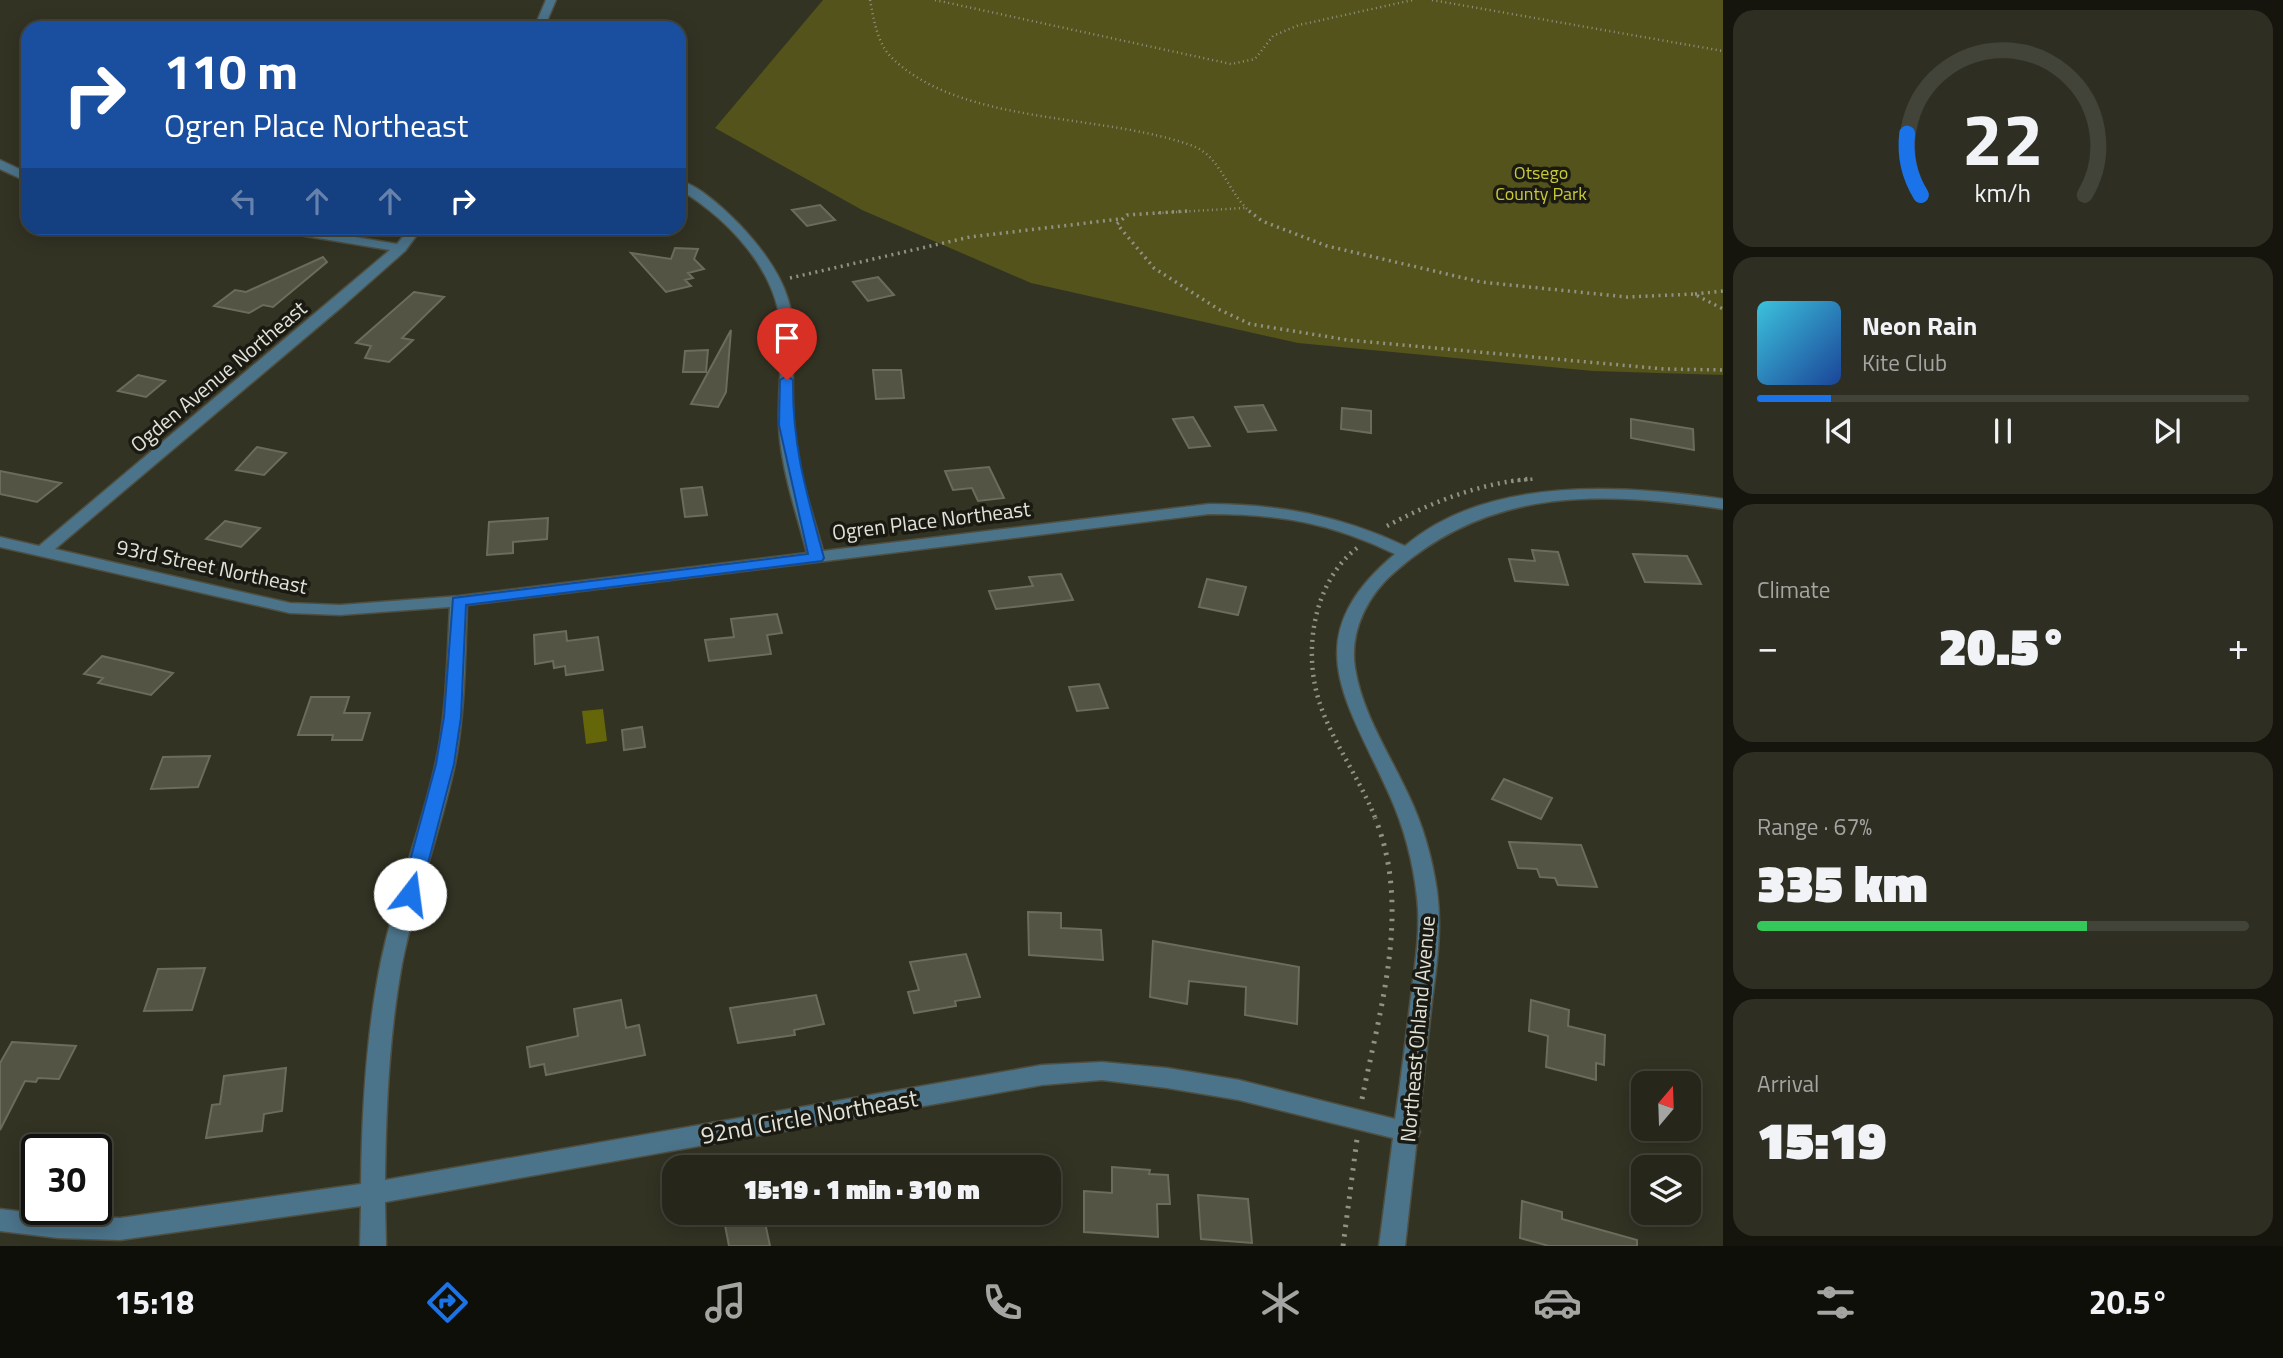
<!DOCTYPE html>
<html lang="en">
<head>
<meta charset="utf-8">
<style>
	:root { --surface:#26261a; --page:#2e2e23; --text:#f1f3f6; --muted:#a4a5a2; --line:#424339; --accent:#1a73e8 }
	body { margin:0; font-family:"Titillium Web",sans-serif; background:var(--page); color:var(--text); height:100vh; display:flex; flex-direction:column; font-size:26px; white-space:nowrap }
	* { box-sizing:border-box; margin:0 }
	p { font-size:23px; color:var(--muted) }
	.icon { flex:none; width:38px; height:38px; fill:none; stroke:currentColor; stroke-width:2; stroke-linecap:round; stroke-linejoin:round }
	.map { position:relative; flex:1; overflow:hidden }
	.panel { display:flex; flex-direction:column; gap:10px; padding:10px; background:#15150e; width:560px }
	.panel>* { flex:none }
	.hud { position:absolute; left:21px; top:21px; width:665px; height:214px; border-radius:21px; box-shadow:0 4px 18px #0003,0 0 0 2px var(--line); background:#1a4fa0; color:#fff; overflow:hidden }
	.needle { width:46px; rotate:19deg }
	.fabs { position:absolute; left:1631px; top:1071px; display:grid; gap:14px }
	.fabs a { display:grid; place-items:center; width:70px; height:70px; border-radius:14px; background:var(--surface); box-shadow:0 4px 18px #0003,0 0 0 2px var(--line); font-size:35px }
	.speed { position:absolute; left:21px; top:1134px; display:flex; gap:14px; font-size:35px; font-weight:700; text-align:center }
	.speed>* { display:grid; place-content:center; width:91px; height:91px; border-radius:50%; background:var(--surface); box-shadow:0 4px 18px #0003,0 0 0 2px var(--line); line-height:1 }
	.speed .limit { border:4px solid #111; border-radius:10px; background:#fff; color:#111 }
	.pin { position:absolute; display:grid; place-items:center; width:60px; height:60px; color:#fff; margin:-72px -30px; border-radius:50% 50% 50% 0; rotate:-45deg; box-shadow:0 0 7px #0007 }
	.pin .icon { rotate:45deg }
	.me { position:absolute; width:77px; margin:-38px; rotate:15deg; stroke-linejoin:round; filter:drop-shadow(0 0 5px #0008) }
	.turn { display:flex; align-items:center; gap:24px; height:147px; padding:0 28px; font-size:32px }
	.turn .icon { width:91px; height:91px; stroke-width:2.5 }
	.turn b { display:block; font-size:49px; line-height:60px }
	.lanes { display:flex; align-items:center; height:66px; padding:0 28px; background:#0003; justify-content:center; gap:35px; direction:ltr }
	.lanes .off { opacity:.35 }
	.big { font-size:52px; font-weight:800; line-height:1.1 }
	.panel .tile { flex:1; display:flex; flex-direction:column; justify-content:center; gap:10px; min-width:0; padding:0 24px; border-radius:21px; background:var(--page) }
	.panel .dial { align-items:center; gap:0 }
	.dial svg { height:182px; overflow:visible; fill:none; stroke:var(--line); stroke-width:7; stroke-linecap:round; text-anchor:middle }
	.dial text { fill:var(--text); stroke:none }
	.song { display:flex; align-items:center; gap:21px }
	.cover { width:84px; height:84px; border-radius:10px; background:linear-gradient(135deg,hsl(190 70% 55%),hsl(220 70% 35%)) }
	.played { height:7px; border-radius:4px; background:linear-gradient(90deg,var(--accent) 15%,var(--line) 15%) }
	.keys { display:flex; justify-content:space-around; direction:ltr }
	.heat { display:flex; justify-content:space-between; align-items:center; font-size:38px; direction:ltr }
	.charge { height:10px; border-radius:5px; background:linear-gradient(90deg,#34c759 67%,var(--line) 0) }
	.trip { position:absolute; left:662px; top:1155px; width:399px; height:70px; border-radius:21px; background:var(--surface); box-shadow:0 4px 18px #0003,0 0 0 2px var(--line); font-weight:800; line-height:70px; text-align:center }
	.tab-bar { display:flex; height:112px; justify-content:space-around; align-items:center; background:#0f0f0a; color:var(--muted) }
	.tab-bar .icon { width:49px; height:49px }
	.tab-bar .current { color:var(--accent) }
	.tab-bar b { font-size:32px; color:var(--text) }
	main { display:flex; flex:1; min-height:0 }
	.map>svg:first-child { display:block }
</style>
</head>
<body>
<main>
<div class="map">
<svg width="1723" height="1246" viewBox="0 0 1723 1246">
	<rect width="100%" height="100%" fill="#323323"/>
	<path fill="#53531b" d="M823,0H1723V375L1593,371L1298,343L1031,283L862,210L715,128Z"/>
	<path fill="#656509" d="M603,709L607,741L586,744L582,711Z"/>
	<path fill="#535444" stroke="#6b6c5b" stroke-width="2" d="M820,205L835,220L807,226L792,210Z
		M675,248L698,249L694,259L704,269L688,273L693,278L685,280L691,286L666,292L631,253L671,259Z
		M323,257L327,262L273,307L263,305L249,313L214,306L235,290L246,292Z
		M878,277L894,295L868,301L853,282Z
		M414,292L444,297L402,338L413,340L389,362L365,358L371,346L356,343Z
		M731,330L726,392L718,407L691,404Z
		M708,350L706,372H683L685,351Z
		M873,370H901L904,398L876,399Z
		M138,375L165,381L146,397L118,391Z
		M1263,405L1276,430L1248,432L1235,407Z
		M1342,408L1371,411V433L1341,429Z
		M1193,417L1210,446L1189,448L1173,419Z
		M1631,419L1693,429L1694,450L1631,438Z
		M257,447L286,453L264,475L236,470Z
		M989,467L1004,498L978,501L972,488L953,490L945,471Z
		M0,471L61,483L37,502L0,494Z
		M702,487L707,515L685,517L681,489Z
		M548,518L547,539L513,542V553L487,555L489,522Z
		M225,521L260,528L241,547L206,539Z
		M1532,550L1558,552L1568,585L1515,581L1509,559L1535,561Z
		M1633,554L1687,556L1701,584L1645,582Z
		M1061,574L1073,600L996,609L989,591L1033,586L1029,577Z
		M1207,579L1246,587L1238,615L1199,607Z
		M777,614L782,633L767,635L771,654L709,661L705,640L734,637L731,619Z
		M566,631L567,641L598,637L603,670L566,675L565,666L554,668L553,661L535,664L534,635Z
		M102,656L145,666L173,673L151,695L98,683L103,678L84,674Z
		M1099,684L1108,708L1077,711L1069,687Z
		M311,697H349L344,713H370L362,740H332L333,735H298Z
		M642,727L645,747L624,750L622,730Z
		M210,756L198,787L151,789L163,757Z
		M1504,779L1552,798L1541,819L1492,799Z
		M1509,842L1581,845L1597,887L1558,885L1555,878L1540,877L1537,869L1518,868Z
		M1028,912L1061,913V928L1101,930L1103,960L1029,955Z
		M1153,941L1299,967L1297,1024L1245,1015L1246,987L1189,981L1187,1004L1150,997Z
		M966,954L980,997L955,1001L956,1006L914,1013L908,992L919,990L910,962Z
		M205,968L192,1010L144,1011L158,969Z
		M816,995L824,1024L794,1030L795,1035L738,1043L730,1008Z
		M621,1000L626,1028L639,1025L645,1055L546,1075L544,1064L530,1067L527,1047L578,1036L574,1009Z
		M1531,1000L1569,1010L1568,1026L1605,1035L1604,1065L1596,1063V1080L1546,1067L1548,1036L1529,1031Z
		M12,1042L76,1046L59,1079L38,1078L36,1082L25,1081L0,1130V1063Z
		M286,1068L282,1111L264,1114L262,1131L206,1138L212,1105L220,1104L224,1076Z
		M1112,1167L1150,1170L1149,1174L1168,1175L1170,1204H1157L1158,1237L1084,1232V1191L1112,1193Z
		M1198,1195L1248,1199L1252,1243L1201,1239Z
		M1522,1201L1562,1212V1219L1637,1240V1246H1549L1520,1238Z
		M734,1213H763L770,1246H729L723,1215Z"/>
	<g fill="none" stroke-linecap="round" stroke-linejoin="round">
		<defs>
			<path id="minor" d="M546,0H556L544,28H534Z
				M0,160L28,173V182L0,169Z
				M679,180C701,187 723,208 739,224C819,309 784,338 795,437C799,476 813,514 823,551L1209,504C1279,504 1341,516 1405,546C1488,475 1623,485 1723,499V509C1603,492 1494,486 1397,570C1369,593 1349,630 1355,668C1362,713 1389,753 1408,794C1423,825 1432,857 1437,891C1442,928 1437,964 1432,1001C1427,1044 1423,1086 1418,1128L1420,1132L1417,1138L1405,1246H1379L1393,1138L1239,1100L1167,1088L1102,1080L1042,1085L385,1202L386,1246H360L361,1206L120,1240L58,1238L0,1231V1209L58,1216L120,1218L361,1184C362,1110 366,1034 381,961C395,895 420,832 435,766C447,714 447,660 450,607L340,615L290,613L0,547V537L39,546L390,250L281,232L275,228H301L397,244L410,228H422L405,251L344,305L55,549L290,603L340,605L459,596L807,553C797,515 784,478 780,439C776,403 783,367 781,332C779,271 728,219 679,189ZM1209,514C1280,514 1331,523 1395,554C1295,638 1346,698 1389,794C1404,827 1413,861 1417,897C1421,931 1415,963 1411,997C1406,1038 1401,1078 1395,1119L1239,1080L1167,1068L1102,1062L1042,1065L385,1180C386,1108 389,1035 402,964C415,896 441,831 455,764C465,712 465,658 467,605Z"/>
		</defs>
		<use href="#minor" stroke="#4e4f40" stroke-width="3"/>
		<path stroke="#919285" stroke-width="2.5" stroke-dasharray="1 3.5" stroke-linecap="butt" d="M870,0C874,20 877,44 893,59C964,126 1104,113 1193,146C1222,157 1228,195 1252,213
			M935,0L1231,64L1255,59L1273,36L1299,25L1413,0
			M1432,0L1723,51
			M1158,213L1245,208"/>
		<path stroke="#919285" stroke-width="3.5" stroke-dasharray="2 4.5" stroke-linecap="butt" d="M1187,211L1127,215L1117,224L1154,268L1218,309L1250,324L1348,340L1664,369L1723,370
			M1249,211L1262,221L1327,246L1481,282L1627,297L1694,294L1723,309
			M790,278L970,237L1120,219
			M1695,294L1723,291
			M1511,481L1534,479"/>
		<path stroke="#919285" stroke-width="4.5" stroke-dasharray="2 5" stroke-linecap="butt" d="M1387,526C1432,502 1478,484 1528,479
			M1357,548C1312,583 1302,655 1321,707C1335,746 1361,781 1376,820"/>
		<path stroke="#919285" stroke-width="5" stroke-dasharray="2.5 7" stroke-linecap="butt" d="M1362,1099C1380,1008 1412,908 1375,818
			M1343,1246L1357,1139"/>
		<use href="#minor" fill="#4b738a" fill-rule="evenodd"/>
	</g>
	<path fill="#1a73e8" stroke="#114b97" stroke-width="2" d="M787,376L793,380C792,446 807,495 824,558L822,561L466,605L461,717L454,764L420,894L410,901L404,899L401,894L436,764L444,717L453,598L808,554L779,425L780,380Z"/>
	<g text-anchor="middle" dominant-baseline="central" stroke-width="7" stroke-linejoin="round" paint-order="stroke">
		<g font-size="18" fill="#c9c938" stroke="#1a1a13">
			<text x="1541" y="172">Otsego<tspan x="1541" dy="21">County Park</tspan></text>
		</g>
		<g font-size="21" fill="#e1e2d8" stroke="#1a1a13">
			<text transform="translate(218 376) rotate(-40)">Ogden Avenue Northeast</text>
			<text transform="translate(931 520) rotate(-7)">Ogren Place Northeast</text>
			<text transform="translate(212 566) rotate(12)">93rd Street Northeast</text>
			<text transform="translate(1417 1029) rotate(-85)">Northeast Ohland Avenue</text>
		</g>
		<g font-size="24" fill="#e1e2d8" stroke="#1a1a13">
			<text transform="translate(809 1116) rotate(-10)">92nd Circle Northeast</text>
		</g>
	</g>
</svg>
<div class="fabs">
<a><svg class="needle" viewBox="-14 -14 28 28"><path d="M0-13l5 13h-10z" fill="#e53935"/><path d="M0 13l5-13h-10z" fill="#a4a5a2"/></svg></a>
<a><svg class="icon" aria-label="layers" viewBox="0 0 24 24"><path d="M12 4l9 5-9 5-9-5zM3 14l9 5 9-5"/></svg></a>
</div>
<div class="speed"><div class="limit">30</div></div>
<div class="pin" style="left:787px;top:380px;background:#d93025"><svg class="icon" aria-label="arrive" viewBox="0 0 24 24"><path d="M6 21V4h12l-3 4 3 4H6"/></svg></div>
<svg class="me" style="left:410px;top:894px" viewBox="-20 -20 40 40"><circle r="19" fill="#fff"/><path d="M0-13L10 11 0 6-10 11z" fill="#1a73e8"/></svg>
<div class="trip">15:19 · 1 min · 310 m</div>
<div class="hud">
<div class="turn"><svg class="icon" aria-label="right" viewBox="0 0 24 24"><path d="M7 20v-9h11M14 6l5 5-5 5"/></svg><div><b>110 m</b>Ogren Place Northeast</div></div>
<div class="lanes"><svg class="icon off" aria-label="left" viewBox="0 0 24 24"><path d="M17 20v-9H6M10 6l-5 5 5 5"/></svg><svg class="icon off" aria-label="ahead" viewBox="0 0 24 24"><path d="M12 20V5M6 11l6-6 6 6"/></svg><svg class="icon off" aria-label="ahead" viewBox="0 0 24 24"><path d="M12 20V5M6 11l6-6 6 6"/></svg><svg class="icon" aria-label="right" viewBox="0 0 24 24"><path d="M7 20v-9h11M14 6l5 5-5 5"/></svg></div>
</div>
</div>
<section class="panel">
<div class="tile dial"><svg viewBox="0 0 100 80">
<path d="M14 69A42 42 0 1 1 86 69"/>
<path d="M14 69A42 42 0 0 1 8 42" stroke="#1a73e8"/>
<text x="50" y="56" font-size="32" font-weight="700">22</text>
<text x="50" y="72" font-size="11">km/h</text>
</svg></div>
<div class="tile">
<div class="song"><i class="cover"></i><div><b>Neon Rain</b><p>Kite Club</p></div></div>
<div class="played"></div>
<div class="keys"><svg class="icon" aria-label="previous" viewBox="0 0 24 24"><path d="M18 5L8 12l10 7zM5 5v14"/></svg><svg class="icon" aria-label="pause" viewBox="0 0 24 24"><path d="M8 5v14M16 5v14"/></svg><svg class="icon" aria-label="next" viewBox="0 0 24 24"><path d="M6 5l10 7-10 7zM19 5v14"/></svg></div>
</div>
<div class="tile"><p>Climate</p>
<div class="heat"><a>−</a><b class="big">20.5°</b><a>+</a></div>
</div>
<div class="tile"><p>Range · 67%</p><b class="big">335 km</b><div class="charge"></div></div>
<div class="tile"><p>Arrival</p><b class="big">15:19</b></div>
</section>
</main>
<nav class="tab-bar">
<b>15:18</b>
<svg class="icon current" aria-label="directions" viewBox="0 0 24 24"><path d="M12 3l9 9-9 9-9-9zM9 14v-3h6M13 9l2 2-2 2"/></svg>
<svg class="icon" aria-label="music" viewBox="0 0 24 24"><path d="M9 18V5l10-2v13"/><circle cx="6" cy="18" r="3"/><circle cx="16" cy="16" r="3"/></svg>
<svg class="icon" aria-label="phone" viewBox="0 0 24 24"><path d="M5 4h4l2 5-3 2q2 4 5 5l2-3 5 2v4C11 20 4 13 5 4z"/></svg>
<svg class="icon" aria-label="climate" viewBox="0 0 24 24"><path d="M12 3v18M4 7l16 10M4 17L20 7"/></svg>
<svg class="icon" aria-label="car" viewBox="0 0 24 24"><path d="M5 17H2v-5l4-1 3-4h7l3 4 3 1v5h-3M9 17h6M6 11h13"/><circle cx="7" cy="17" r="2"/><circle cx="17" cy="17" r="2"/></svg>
<svg class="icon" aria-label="filters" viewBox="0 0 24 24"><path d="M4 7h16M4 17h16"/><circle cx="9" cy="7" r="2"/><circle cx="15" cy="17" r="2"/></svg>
<b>20.5°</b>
</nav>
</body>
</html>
